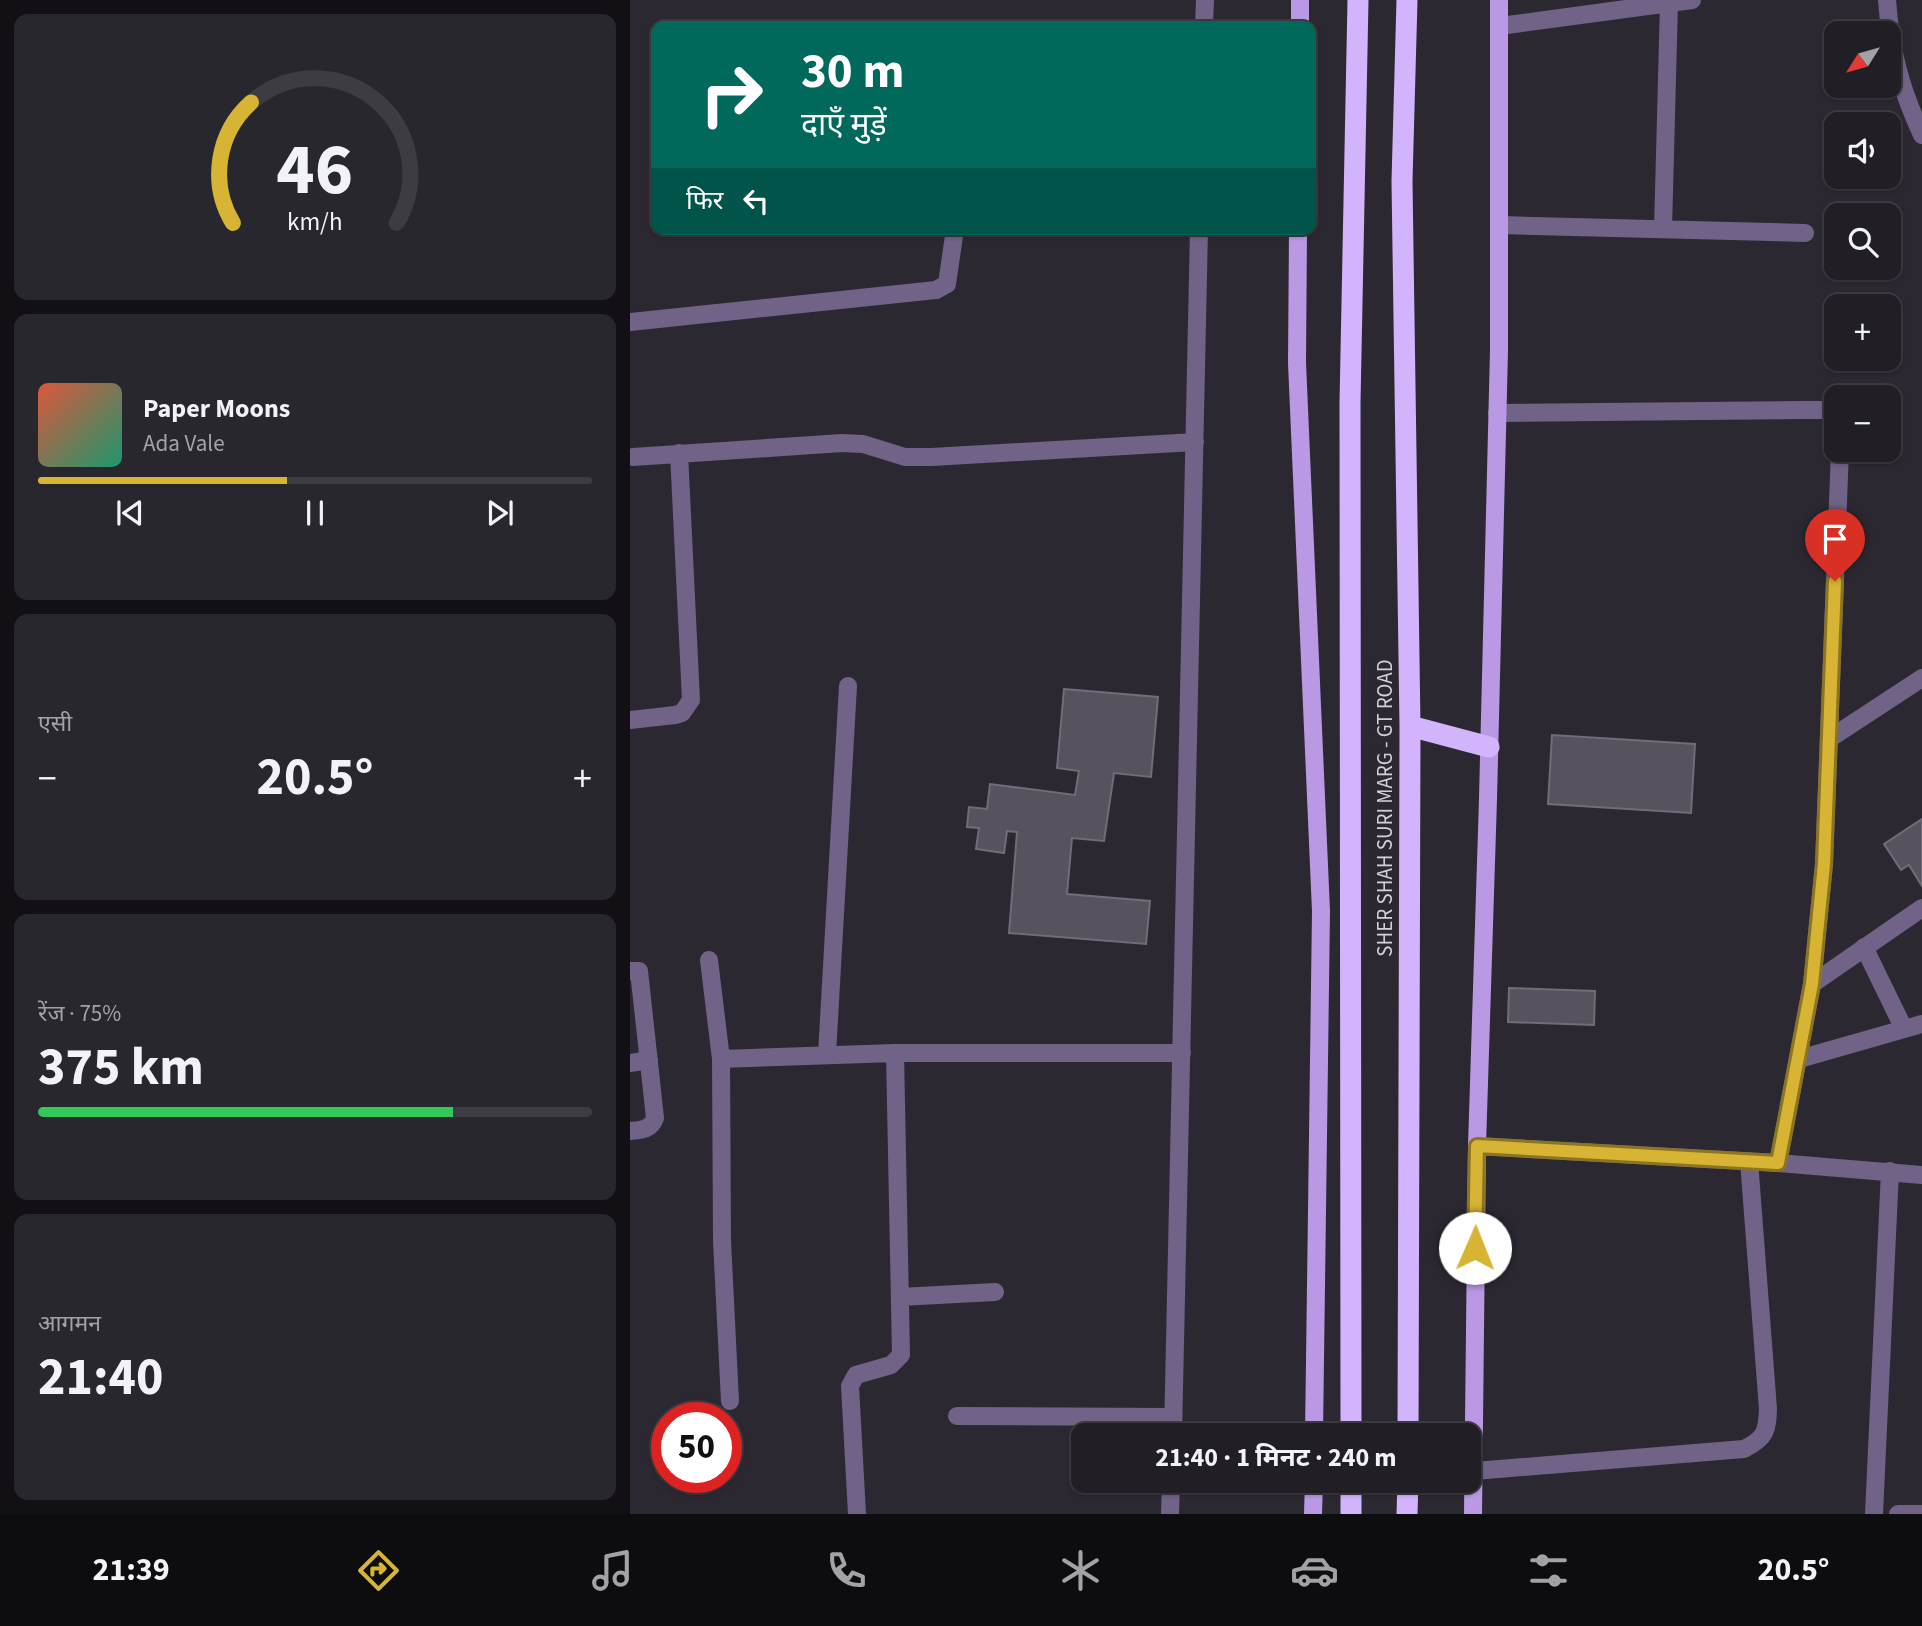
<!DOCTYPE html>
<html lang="hi">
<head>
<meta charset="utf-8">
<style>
	:root { --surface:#211e26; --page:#29272e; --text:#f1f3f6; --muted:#a2a2a7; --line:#3e3c43; --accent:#d7b434 }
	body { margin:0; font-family:"Source Sans 3","Noto Sans Devanagari",sans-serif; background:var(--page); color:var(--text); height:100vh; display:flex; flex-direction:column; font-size:26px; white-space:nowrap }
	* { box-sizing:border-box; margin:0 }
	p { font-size:23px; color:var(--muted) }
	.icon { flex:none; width:38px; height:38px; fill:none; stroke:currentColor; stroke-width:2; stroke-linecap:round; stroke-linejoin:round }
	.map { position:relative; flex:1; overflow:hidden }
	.sheet { display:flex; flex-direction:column; gap:14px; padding:14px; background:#121015; width:630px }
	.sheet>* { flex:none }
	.banner { position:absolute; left:21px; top:21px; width:665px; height:214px; border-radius:14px; box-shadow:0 2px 5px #0004,0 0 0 2px var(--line); background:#00695c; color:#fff; overflow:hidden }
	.needle { width:46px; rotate:233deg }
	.controls { position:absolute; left:1194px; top:21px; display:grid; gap:14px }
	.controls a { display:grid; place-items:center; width:77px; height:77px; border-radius:14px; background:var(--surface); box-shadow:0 2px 5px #0004,0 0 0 2px var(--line); font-size:35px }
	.speed { position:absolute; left:21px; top:1402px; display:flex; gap:14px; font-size:35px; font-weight:700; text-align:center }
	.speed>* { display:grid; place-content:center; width:91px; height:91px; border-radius:50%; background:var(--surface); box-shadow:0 2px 5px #0004,0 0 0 2px var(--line); line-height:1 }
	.speed .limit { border:10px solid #d22; background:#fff; color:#111 }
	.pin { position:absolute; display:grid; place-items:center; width:60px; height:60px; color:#fff; margin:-72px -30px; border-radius:50% 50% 50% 0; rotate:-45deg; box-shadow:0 0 7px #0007 }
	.pin .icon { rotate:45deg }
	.me { position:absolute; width:77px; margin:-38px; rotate:1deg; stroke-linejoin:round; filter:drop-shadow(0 0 5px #0008) }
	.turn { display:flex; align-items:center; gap:24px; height:147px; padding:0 35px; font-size:32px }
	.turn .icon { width:91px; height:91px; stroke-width:2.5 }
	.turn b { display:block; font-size:49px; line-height:60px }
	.then { display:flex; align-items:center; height:66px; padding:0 35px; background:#0003; gap:14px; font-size:26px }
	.big { font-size:52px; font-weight:700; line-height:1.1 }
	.sheet .card { flex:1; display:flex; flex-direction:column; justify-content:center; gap:10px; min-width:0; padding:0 24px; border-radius:14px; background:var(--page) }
	.sheet .dial { align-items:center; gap:0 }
	.dial svg { height:182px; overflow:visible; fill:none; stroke:var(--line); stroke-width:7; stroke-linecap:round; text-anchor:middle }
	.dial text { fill:var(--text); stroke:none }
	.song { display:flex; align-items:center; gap:21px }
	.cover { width:84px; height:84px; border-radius:10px; background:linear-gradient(135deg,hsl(10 70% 55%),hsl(160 70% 35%)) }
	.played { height:7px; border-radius:4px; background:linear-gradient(90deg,var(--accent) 45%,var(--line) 45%) }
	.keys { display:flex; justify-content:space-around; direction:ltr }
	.heat { display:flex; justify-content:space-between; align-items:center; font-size:38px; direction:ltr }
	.charge { height:10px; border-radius:5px; background:linear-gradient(90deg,#34c759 75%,var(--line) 0) }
	.trip { position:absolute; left:441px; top:1423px; width:410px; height:70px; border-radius:14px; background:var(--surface); box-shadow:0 2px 5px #0004,0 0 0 2px var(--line); font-weight:700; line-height:70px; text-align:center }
	.menu { display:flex; height:112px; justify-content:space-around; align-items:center; background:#0d0c0f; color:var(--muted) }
	.menu .icon { width:49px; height:49px }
	.menu .active { color:var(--accent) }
	.menu b { font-size:32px; color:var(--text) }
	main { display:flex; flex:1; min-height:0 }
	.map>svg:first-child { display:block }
</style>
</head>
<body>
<main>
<section class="sheet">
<div class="card dial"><svg viewBox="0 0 100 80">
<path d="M14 69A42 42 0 1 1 86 69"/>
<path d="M14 69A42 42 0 0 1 22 16" stroke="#d7b434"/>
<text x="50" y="56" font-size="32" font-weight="700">46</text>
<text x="50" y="72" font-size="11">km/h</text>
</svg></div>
<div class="card">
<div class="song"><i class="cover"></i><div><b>Paper Moons</b><p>Ada Vale</p></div></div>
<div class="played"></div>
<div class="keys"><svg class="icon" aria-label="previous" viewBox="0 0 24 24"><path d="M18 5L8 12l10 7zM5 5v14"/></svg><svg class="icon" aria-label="pause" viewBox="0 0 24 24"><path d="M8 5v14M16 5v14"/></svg><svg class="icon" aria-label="next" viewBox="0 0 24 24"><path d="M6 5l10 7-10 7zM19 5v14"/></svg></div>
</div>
<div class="card"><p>एसी</p>
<div class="heat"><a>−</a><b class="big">20.5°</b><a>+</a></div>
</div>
<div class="card"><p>रेंज · 75%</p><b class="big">375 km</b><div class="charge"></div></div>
<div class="card"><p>आगमन</p><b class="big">21:40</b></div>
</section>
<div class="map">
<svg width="1292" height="1514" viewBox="0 0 1292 1514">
	<rect width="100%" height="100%" fill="#2c2832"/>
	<path fill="#57525d" stroke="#716c78" stroke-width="2" d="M434,689L528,697L521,777L484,773L474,841L442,838L437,894L520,901L516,944L379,933L387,832L377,831L374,853L346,849L349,828L337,827L339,807L357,809L360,784L445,795L449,771L427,768Z
		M922,735L1065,744L1061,813L918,804Z
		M1292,819V886L1279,865L1271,870L1254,844Z
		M879,988L965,991L964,1025L878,1022Z"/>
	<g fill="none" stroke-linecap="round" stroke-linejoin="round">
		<path stroke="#716287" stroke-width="18" d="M1257,0C1261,53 1270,87 1292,135
			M574,26L575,0
			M870,26L1062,0
			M870,225L1175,233
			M1033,229L1039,3
			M0,322L306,290L317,284L325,229
			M867,413L1174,410H1194L1206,414
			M3,457L212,443L233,444L275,457H302L565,442
			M0,720L45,715L52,713L61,700L49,453
			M1199,739L1292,678
			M1234,947L1274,1029
			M79,960L91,1059L92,1241L100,1401
			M0,971H9L25,1118C21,1130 11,1130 0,1131
			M1182,984L1292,908
			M197,1054L218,686
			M91,1059L265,1053H552
			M1169,1059L1292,1024
			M0,1063L19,1060
			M847,1146L1148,1163L1292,1175
			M1148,1163L1182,984L1194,864L1210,450
			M270,1297L365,1292
			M327,1416L543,1417
			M543,1435L569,229
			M844,1471L1114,1449C1136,1438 1137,1431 1138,1409L1119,1161
			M227,1514L220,1386L226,1375L261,1365L271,1355L265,1053
			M540,1514L541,1480
			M1244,1514L1260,1171
			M1268,1514H1292"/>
		<path stroke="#b999e4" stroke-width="18" d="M670,26V0
			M668,229L667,363L691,911L684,1435
			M683,1514L684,1480
			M843,1514L847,1146L858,799L869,350V0"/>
		<path stroke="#d2b4fc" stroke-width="21" d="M777,0L772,181L780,726L778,1435
			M780,726L859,747
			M721,1435L720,403L728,0
			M721,1480V1514
			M777,1514L778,1480"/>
	</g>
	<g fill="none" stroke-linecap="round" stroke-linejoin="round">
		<defs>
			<path id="route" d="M845,1248L847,1146L1148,1163L1182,984L1194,864L1205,581"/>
		</defs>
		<use href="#route" stroke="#8c7522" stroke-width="18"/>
		<use href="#route" stroke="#d7b434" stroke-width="12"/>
	</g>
	<g text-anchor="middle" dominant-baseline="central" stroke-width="7" stroke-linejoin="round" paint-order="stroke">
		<g font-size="21" fill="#d2d0d6" stroke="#2c2832">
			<text transform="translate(755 808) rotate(-90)">SHER SHAH SURI MARG - GT ROAD</text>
		</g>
	</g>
</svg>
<div class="controls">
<a><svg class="needle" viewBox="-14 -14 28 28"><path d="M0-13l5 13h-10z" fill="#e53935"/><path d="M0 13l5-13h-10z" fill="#a2a2a7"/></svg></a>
<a><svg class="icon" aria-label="sound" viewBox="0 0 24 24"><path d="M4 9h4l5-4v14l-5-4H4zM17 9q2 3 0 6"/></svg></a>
<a><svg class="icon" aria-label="search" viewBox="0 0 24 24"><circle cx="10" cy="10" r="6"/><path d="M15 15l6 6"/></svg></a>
<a>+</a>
<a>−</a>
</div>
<div class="speed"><div class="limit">50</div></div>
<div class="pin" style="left:1205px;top:581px;background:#d93025"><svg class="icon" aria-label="arrive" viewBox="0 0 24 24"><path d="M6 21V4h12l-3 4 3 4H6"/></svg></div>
<svg class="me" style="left:845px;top:1248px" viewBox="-20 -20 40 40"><circle r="19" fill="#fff"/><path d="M0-13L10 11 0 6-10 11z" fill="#d7b434"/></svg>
<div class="trip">21:40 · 1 मिनट · 240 m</div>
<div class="banner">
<div class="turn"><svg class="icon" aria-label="right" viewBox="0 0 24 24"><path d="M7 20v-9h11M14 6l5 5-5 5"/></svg><div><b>30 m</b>दाएँ मुड़ें</div></div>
<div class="then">फिर<svg class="icon" aria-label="left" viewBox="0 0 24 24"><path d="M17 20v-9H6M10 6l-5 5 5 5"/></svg></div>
</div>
</div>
</main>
<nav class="menu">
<b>21:39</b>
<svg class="icon active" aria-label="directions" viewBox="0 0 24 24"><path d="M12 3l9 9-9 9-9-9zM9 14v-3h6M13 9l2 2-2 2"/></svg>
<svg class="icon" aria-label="music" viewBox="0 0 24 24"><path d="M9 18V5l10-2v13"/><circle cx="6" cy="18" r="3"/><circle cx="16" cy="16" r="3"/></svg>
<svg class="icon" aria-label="phone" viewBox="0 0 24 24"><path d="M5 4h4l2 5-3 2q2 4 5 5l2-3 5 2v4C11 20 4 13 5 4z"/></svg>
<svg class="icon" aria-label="climate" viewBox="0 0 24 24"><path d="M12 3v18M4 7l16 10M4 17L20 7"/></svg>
<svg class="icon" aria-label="car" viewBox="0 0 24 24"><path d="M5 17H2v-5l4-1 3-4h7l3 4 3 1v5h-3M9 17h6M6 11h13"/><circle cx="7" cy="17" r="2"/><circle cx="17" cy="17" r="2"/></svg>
<svg class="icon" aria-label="filters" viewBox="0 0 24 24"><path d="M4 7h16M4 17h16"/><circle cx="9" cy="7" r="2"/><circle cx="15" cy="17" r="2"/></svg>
<b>20.5°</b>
</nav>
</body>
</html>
